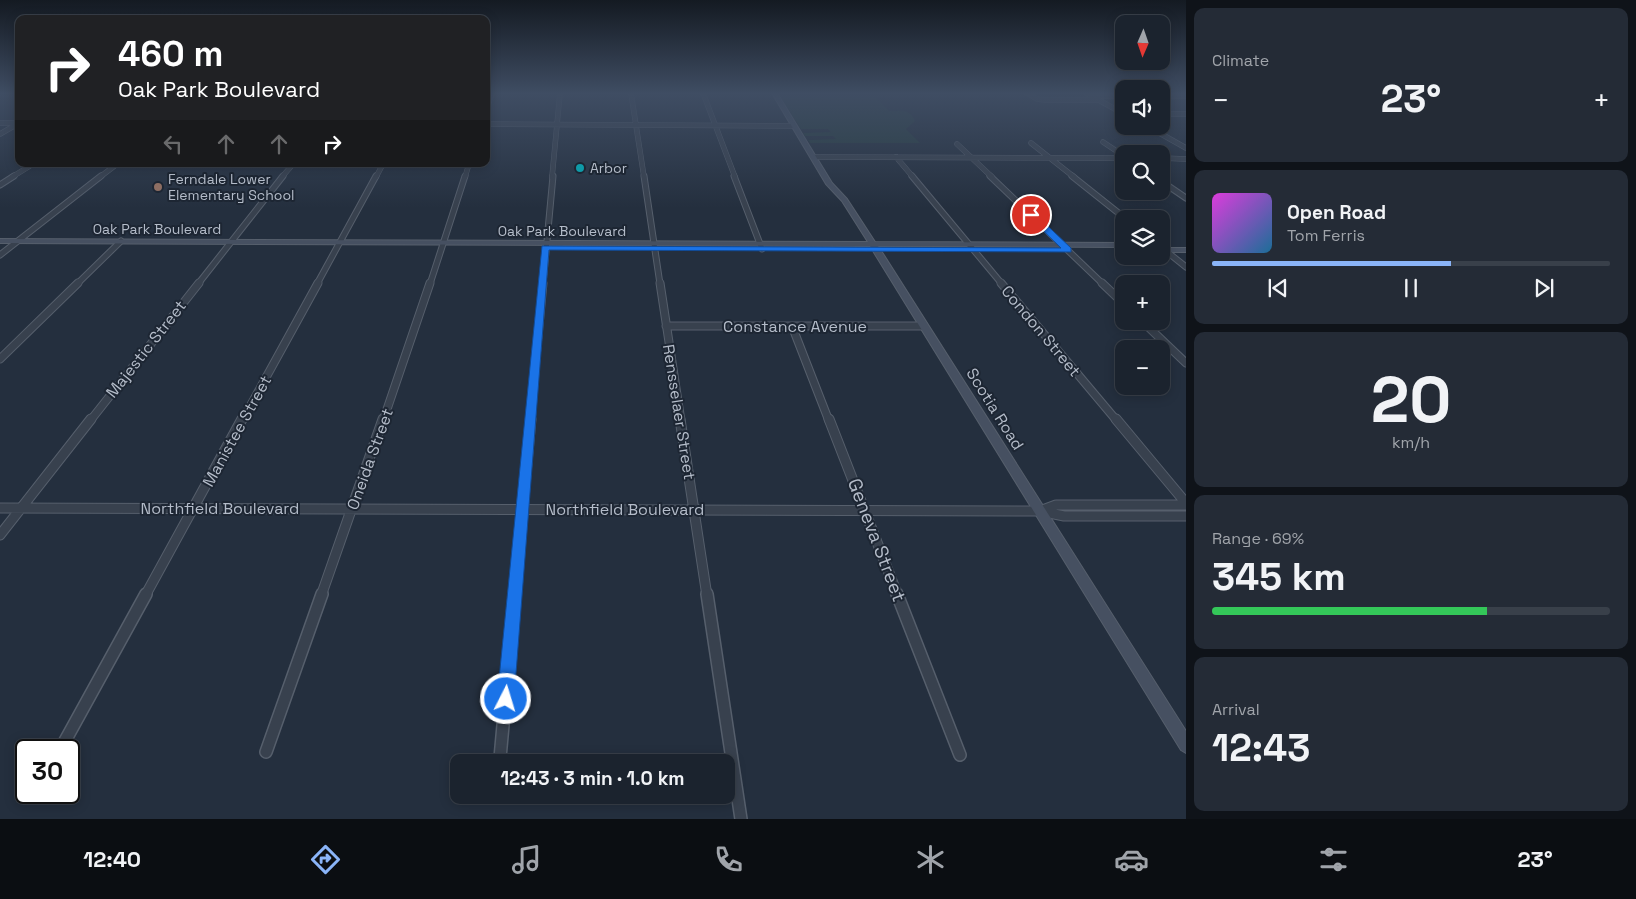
<!DOCTYPE html>
<html lang="en">
<head>
<meta charset="utf-8">
<style>
	:root { --surface:#1b232e; --page:#242b36; --text:#f1f3f6; --muted:#a0a4aa; --line:#39404a; --accent:#8ab4f8 }
	body { margin:0; font-family:"Space Grotesk",sans-serif; background:var(--page); color:var(--text); height:100vh; display:flex; flex-direction:column; font-size:19px; white-space:nowrap }
	* { box-sizing:border-box; margin:0 }
	p { font-size:16px; color:var(--muted) }
	.icon { flex:none; width:28px; height:28px; fill:none; stroke:currentColor; stroke-width:2; stroke-linecap:round; stroke-linejoin:round }
	.map { position:relative; flex:1; overflow:hidden }
	.details { display:flex; flex-direction:column; gap:8px; padding:8px; background:#0f1319; width:450px }
	.details>* { flex:none }
	.top-card { position:absolute; left:15px; top:15px; width:475px; height:152px; border-radius:10px; box-shadow:0 2px 12px #0003,0 0 0 1px var(--line); background:#202124; color:#fff; overflow:hidden }
	.needle { width:32px; rotate:182deg }
	.tools { position:absolute; left:1115px; top:15px; display:grid; gap:10px }
	.tools a { display:grid; place-items:center; width:55px; height:55px; border-radius:10px; background:var(--surface); box-shadow:0 2px 12px #0003,0 0 0 1px var(--line); font-size:25px }
	.speed { position:absolute; left:15px; top:739px; display:flex; gap:10px; font-size:25px; font-weight:700; text-align:center }
	.speed>* { display:grid; place-content:center; width:65px; height:65px; border-radius:50%; background:var(--surface); box-shadow:0 2px 12px #0003,0 0 0 1px var(--line); line-height:1 }
	.speed .limit { border:2px solid #111; border-radius:8px; background:#fff; color:#111 }
	.pin { position:absolute; display:grid; place-items:center; width:42px; height:42px; color:#fff; margin:-21px; border:2px solid #fff; border-radius:50%; box-shadow:0 1px 5px #0007 }
	.me { position:absolute; width:55px; margin:-28px; rotate:5deg; stroke-linejoin:round; filter:drop-shadow(0 0 4px #0008) }
	.turn { display:flex; align-items:center; gap:18px; height:105px; padding:0 20px; font-size:22px }
	.turn .icon { width:65px; height:65px; stroke-width:2.5 }
	.turn b { display:block; font-size:35px; line-height:42px }
	.lanes { display:flex; align-items:center; height:48px; padding:0 20px; background:#0003; justify-content:center; gap:25px; direction:ltr }
	.lanes .off { opacity:.35 }
	.big { font-size:38px; font-weight:700; line-height:1.1 }
	.details .tile { flex:1; display:flex; flex-direction:column; justify-content:center; gap:8px; min-width:0; padding:0 18px; border-radius:10px; background:var(--page) }
	.details .dial { align-items:center; gap:0 }
	.dial b { font-size:65px; line-height:1 }
	.song { display:flex; align-items:center; gap:15px }
	.cover { width:60px; height:60px; border-radius:8px; background:linear-gradient(135deg,hsl(300 70% 55%),hsl(200 70% 35%)) }
	.played { height:5px; border-radius:2px; background:linear-gradient(90deg,var(--accent) 60%,var(--line) 60%) }
	.keys { display:flex; justify-content:space-around; direction:ltr }
	.heat { display:flex; justify-content:space-between; align-items:center; font-size:28px; direction:ltr }
	.charge { height:8px; border-radius:4px; background:linear-gradient(90deg,#34c759 69%,var(--line) 0) }
	.trip { position:absolute; left:450px; top:754px; width:285px; height:50px; border-radius:10px; background:var(--surface); box-shadow:0 2px 12px #0003,0 0 0 1px var(--line); font-weight:700; line-height:50px; text-align:center }
	.dock { display:flex; height:80px; justify-content:space-around; align-items:center; background:#0b0e12; color:var(--muted) }
	.dock .icon { width:35px; height:35px }
	.dock .current { color:var(--accent) }
	.dock b { font-size:22px; color:var(--text) }
	main { display:flex; flex:1; min-height:0 }
	.map>svg:first-child { display:block }
</style>
</head>
<body>
<main>
<div class="map">
<svg width="1186" height="819" viewBox="0 0 1186 819">
	<rect width="100%" height="100%" fill="#242f3e"/>
	<path fill="#263c3f" d="M780,96H875L889,111C900,111 910,108 915,121L906,129L920,143H810L808,140L836,139L833,136H805L803,133L831,132L828,129H801Z"/>
	<g fill="none" stroke-linecap="round" stroke-linejoin="round">
		<defs>
			<path id="street-far4" d="M631,93L644,177
				M703,93L735,177
				M1027,93L1037,99L1045,100H1099
				M1086,93L1124,114
				M1093,96H1124
				M1161,96H1186
				M486,111L492,93
				M1161,114H1186
				M0,123H18
				M486,124L794,126
				M1147,126L1186,148
				M0,134L19,123
				M1103,142L1124,156
				M1031,143L1074,177
				M957,144L992,177
				M813,157L1124,158
				M896,157L913,177
				M1161,158L1186,159
				M12,177L33,164
				M100,177L117,164
				M282,177L293,164
				M376,177L383,164
				M465,177L469,164
				M552,177L560,93"/>
			<path id="street-far3" d="M644,176L660,284
				M734,176L762,249
				M912,176L1002,284
				M990,176L1103,284
				M1072,176L1126,219
				M1161,181L1186,198
				M0,185L14,176
				M1161,247L1186,267
				M0,255L101,176
				M77,284L121,241
				M198,284L283,176
				M317,284L376,176
				M430,284L465,176
				M543,284L553,176"/>
			<path id="street-far2" d="M660,283L681,421
				M1001,283L1117,421
				M1102,283L1124,304
				M1142,321L1186,363
				M666,326H924
				M792,326L829,421
				M0,359L78,283
				M90,421L199,283
				M242,421L318,283
				M383,421L430,283
				M530,421L543,283"/>
			<path id="street-far1" d="M680,419L707,596
				M829,419L898,596
				M1116,419L1186,503
				M1186,505H1056L1040,511L1064,516H1186
				M0,508L1040,511
				M0,535L91,419
				M145,596L242,419
				M321,596L383,419
				M515,596L531,419"/>
			<path id="street" d="M707,594L741,819
				M897,594L960,755
				M60,750L146,594
				M266,752L322,594
				M500,758L515,594"/>
			<path id="secondary" d="M772,93H777L832,183L847,199L875,242L1124,243V247L878,246L1186,731V753L1181,750L870,246L0,243V239L868,242L842,201L826,184Z
				M1161,248H1186V252H1161Z"/>
		</defs>
		<use href="#street-far4" stroke="#565f6c" stroke-width="5.5"/>
		<use href="#street-far3" stroke="#565f6c" stroke-width="7"/>
		<use href="#street-far2" stroke="#565f6c" stroke-width="9"/>
		<use href="#street-far1" stroke="#565f6c" stroke-width="11"/>
		<use href="#street" stroke="#565f6c" stroke-width="14"/>
		<use href="#secondary" stroke="#565f6c" stroke-width="2"/>
		<use href="#street-far4" stroke="#38414e" stroke-width="4.5"/>
		<use href="#street-far3" stroke="#38414e" stroke-width="5"/>
		<use href="#street-far2" stroke="#38414e" stroke-width="7"/>
		<use href="#street-far1" stroke="#38414e" stroke-width="9"/>
		<use href="#street" stroke="#38414e" stroke-width="11"/>
		<use href="#secondary" fill="#465061" fill-rule="evenodd"/>
	</g>
	<linearGradient id="sky" x2="0" y2="1"><stop stop-color="#141a22"/><stop offset="0.45" stop-color="#3f4d63"/><stop offset="1" stop-color="#3f4d63" stop-opacity="0"/></linearGradient>
	<rect width="1186" height="208" fill="url(#sky)"/>
	<path fill="#1a73e8" stroke="#114b97" d="M1029,213H1034L1071,248V252L549,250L514,699L511,704L506,707L500,704L497,699L542,246L1061,248L1029,217Z"/>
	<circle fill="#0f9aa8" stroke="#1d2633" stroke-width="2" cx="580" cy="168" r="5"/>
	<circle fill="#8d6e63" stroke="#1d2633" stroke-width="2" cx="158" cy="187" r="5"/>
	<g text-anchor="middle" dominant-baseline="central" stroke-width="4" stroke-linejoin="round" paint-order="stroke">
		<g font-size="14" fill="#b4bcc9" stroke="#1d2633" text-anchor="start">
			<text x="590" y="168">Arbor</text>
			<text x="168" y="179">Ferndale Lower<tspan x="168" dy="16">Elementary School</tspan></text>
		</g>
		<g font-size="14" fill="#b4bcc9" stroke="#1d2633">
			<text x="157" y="229">Oak Park Boulevard</text>
			<text x="562" y="231">Oak Park Boulevard</text>
		</g>
		<g font-size="16" fill="#b4bcc9" stroke="#1d2633">
			<text x="795" y="326">Constance Avenue</text>
			<text transform="translate(1041 331) rotate(50)">Condon Street</text>
			<text transform="translate(146 349) rotate(-52)">Majestic Street</text>
			<text transform="translate(995 409) rotate(58)">Scotia Road</text>
			<text transform="translate(679 412) rotate(81)">Rensselaer Street</text>
			<text transform="translate(237 431) rotate(-61)">Manistee Street</text>
			<text transform="translate(370 459) rotate(-70)">Oneida Street</text>
			<text x="220" y="508">Northfield Boulevard</text>
			<text x="625" y="509">Northfield Boulevard</text>
		</g>
		<g font-size="19" fill="#b4bcc9" stroke="#1d2633">
			<text transform="translate(877 540) rotate(69)">Geneva Street</text>
		</g>
	</g>
</svg>
<div class="tools">
<a><svg class="needle" viewBox="-14 -14 28 28"><path d="M0-13l5 13h-10z" fill="#e53935"/><path d="M0 13l5-13h-10z" fill="#a0a4aa"/></svg></a>
<a><svg class="icon" aria-label="sound" viewBox="0 0 24 24"><path d="M4 9h4l5-4v14l-5-4H4zM17 9q2 3 0 6"/></svg></a>
<a><svg class="icon" aria-label="search" viewBox="0 0 24 24"><circle cx="10" cy="10" r="6"/><path d="M15 15l6 6"/></svg></a>
<a><svg class="icon" aria-label="layers" viewBox="0 0 24 24"><path d="M12 4l9 5-9 5-9-5zM3 14l9 5 9-5"/></svg></a>
<a>+</a>
<a>−</a>
</div>
<div class="speed"><div class="limit">30</div></div>
<div class="pin" style="left:1031px;top:215px;background:#d93025"><svg class="icon" aria-label="arrive" viewBox="0 0 24 24"><path d="M6 21V4h12l-3 4 3 4H6"/></svg></div>
<svg class="me" style="left:506px;top:699px" viewBox="-20 -20 40 40"><circle r="17" fill="#1a73e8" stroke="#fff" stroke-width="3"/><path d="M0-11L8 9 0 5-8 9z" fill="#fff"/></svg>
<div class="trip">12:43 · 3 min · 1.0 km</div>
<div class="top-card">
<div class="turn"><svg class="icon" aria-label="right" viewBox="0 0 24 24"><path d="M7 20v-9h11M14 6l5 5-5 5"/></svg><div><b>460 m</b>Oak Park Boulevard</div></div>
<div class="lanes"><svg class="icon off" aria-label="left" viewBox="0 0 24 24"><path d="M17 20v-9H6M10 6l-5 5 5 5"/></svg><svg class="icon off" aria-label="ahead" viewBox="0 0 24 24"><path d="M12 20V5M6 11l6-6 6 6"/></svg><svg class="icon off" aria-label="ahead" viewBox="0 0 24 24"><path d="M12 20V5M6 11l6-6 6 6"/></svg><svg class="icon" aria-label="right" viewBox="0 0 24 24"><path d="M7 20v-9h11M14 6l5 5-5 5"/></svg></div>
</div>
</div>
<section class="details">
<div class="tile"><p>Climate</p>
<div class="heat"><a>−</a><b class="big">23°</b><a>+</a></div>
</div>
<div class="tile">
<div class="song"><i class="cover"></i><div><b>Open Road</b><p>Tom Ferris</p></div></div>
<div class="played"></div>
<div class="keys"><svg class="icon" aria-label="previous" viewBox="0 0 24 24"><path d="M18 5L8 12l10 7zM5 5v14"/></svg><svg class="icon" aria-label="pause" viewBox="0 0 24 24"><path d="M8 5v14M16 5v14"/></svg><svg class="icon" aria-label="next" viewBox="0 0 24 24"><path d="M6 5l10 7-10 7zM19 5v14"/></svg></div>
</div>
<div class="tile dial"><b>20</b><p>km/h</p></div>
<div class="tile"><p>Range · 69%</p><b class="big">345 km</b><div class="charge"></div></div>
<div class="tile"><p>Arrival</p><b class="big">12:43</b></div>
</section>
</main>
<nav class="dock">
<b>12:40</b>
<svg class="icon current" aria-label="directions" viewBox="0 0 24 24"><path d="M12 3l9 9-9 9-9-9zM9 14v-3h6M13 9l2 2-2 2"/></svg>
<svg class="icon" aria-label="music" viewBox="0 0 24 24"><path d="M9 18V5l10-2v13"/><circle cx="6" cy="18" r="3"/><circle cx="16" cy="16" r="3"/></svg>
<svg class="icon" aria-label="phone" viewBox="0 0 24 24"><path d="M5 4h4l2 5-3 2q2 4 5 5l2-3 5 2v4C11 20 4 13 5 4z"/></svg>
<svg class="icon" aria-label="climate" viewBox="0 0 24 24"><path d="M12 3v18M4 7l16 10M4 17L20 7"/></svg>
<svg class="icon" aria-label="car" viewBox="0 0 24 24"><path d="M5 17H2v-5l4-1 3-4h7l3 4 3 1v5h-3M9 17h6M6 11h13"/><circle cx="7" cy="17" r="2"/><circle cx="17" cy="17" r="2"/></svg>
<svg class="icon" aria-label="filters" viewBox="0 0 24 24"><path d="M4 7h16M4 17h16"/><circle cx="9" cy="7" r="2"/><circle cx="15" cy="17" r="2"/></svg>
<b>23°</b>
</nav>
</body>
</html>
